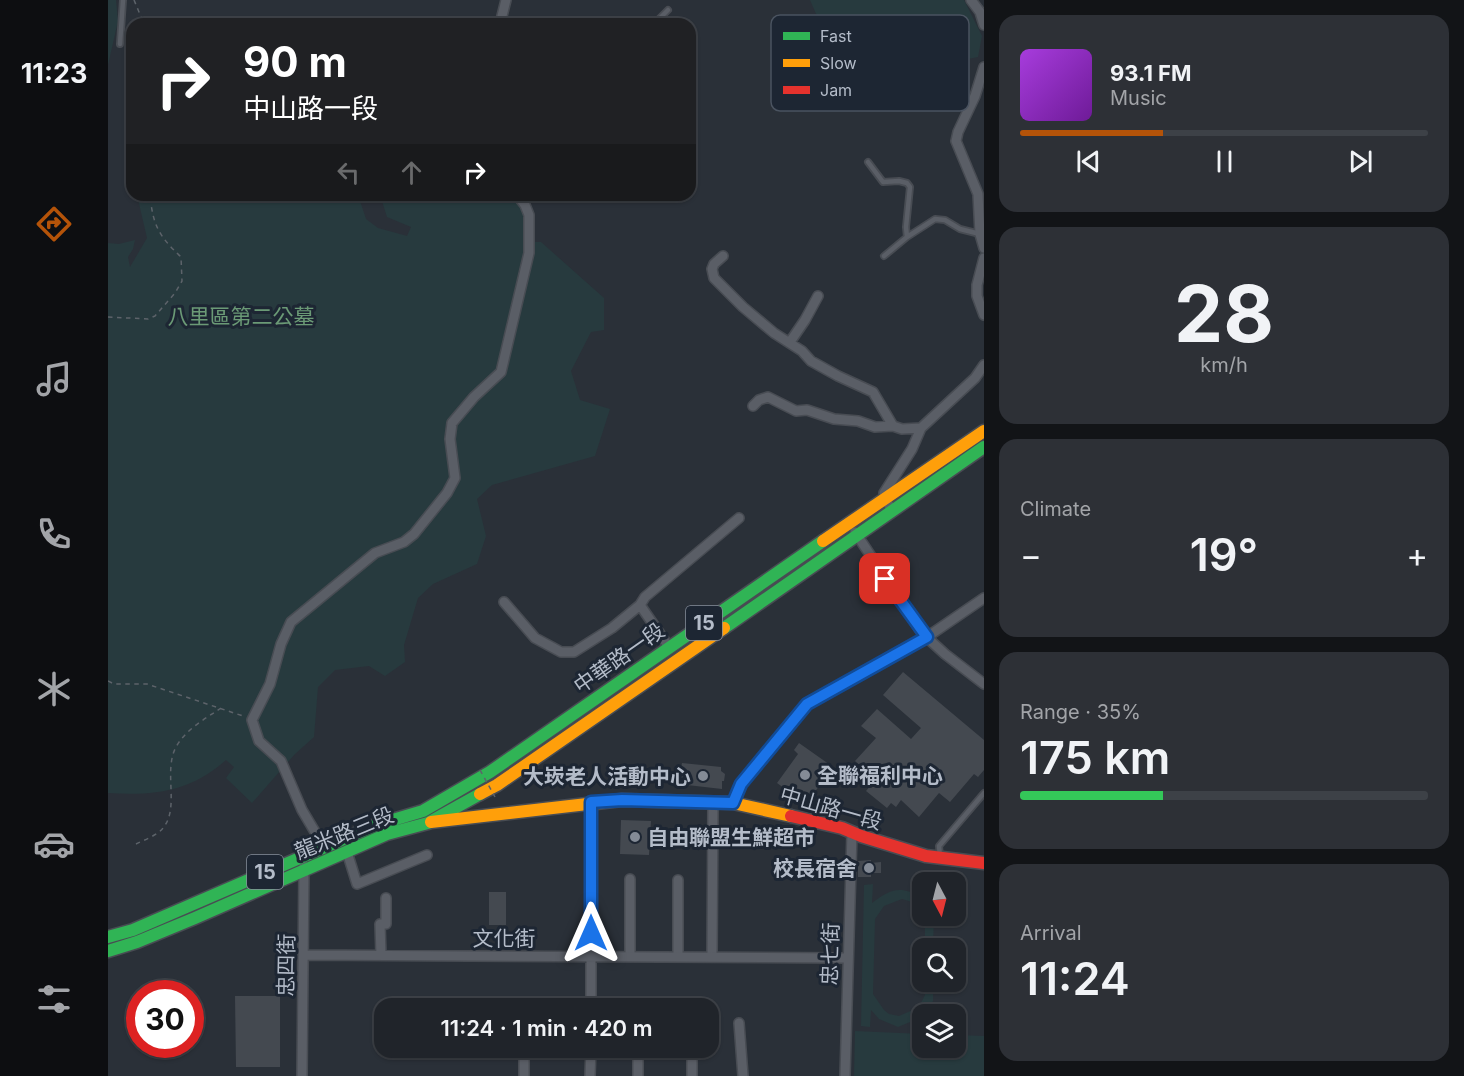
<!DOCTYPE html>
<html lang="en">
<head>
<meta charset="utf-8">
<style>
	:root { --surface:#20242a; --page:#2d3036; --text:#f1f3f6; --muted:#a2a4a8; --line:#3d4147; --accent:#b45309 }
	body { margin:0; font-family:Inter,"Noto Sans TC",sans-serif; background:var(--page); color:var(--text); height:100vh; display:flex; flex-direction:column; font-size:22px; white-space:nowrap }
	* { box-sizing:border-box; margin:0 }
	p { font-size:20px; color:var(--muted) }
	.icon { flex:none; width:33px; height:33px; fill:none; stroke:currentColor; stroke-width:2; stroke-linecap:round; stroke-linejoin:round }
	.map { position:relative; flex:1; overflow:hidden }
	.drawer { display:flex; flex-direction:column; gap:15px; padding:15px; background:#121417; width:480px }
	.drawer>* { flex:none }
	.hud { position:absolute; left:18px; top:18px; width:570px; height:183px; border-radius:18px; box-shadow:0 2px 4px #0004,0 0 0 2px var(--line); background:#202124; color:#fff; overflow:hidden }
	.needle { width:39px; rotate:173deg }
	.tools { position:absolute; left:804px; top:872px; display:grid; gap:12px }
	.tools a { display:grid; place-items:center; width:54px; height:54px; border-radius:12px; background:var(--surface); box-shadow:0 2px 4px #0004,0 0 0 2px var(--line); font-size:30px }
	.speed { position:absolute; left:18px; top:980px; display:flex; gap:12px; font-size:30px; font-weight:700; text-align:center }
	.speed>* { display:grid; place-content:center; width:78px; height:78px; border-radius:50%; background:var(--surface); box-shadow:0 2px 4px #0004,0 0 0 2px var(--line); line-height:1 }
	.speed .limit { border:9px solid #d22; background:#fff; color:#111 }
	.pin { position:absolute; display:grid; place-items:center; width:51px; height:51px; color:#fff; margin:-26px; border-radius:12px; box-shadow:0 3px 9px #0006 }
	.me { position:absolute; width:66px; margin:-33px; rotate:0deg; stroke-linejoin:round; filter:drop-shadow(0 0 4px #0008) }
	.turn { display:flex; align-items:center; gap:21px; height:126px; padding:0 18px; font-size:27px }
	.turn .icon { width:78px; height:78px; stroke-width:2.5 }
	.turn b { display:block; font-size:42px; line-height:51px }
	.lanes { display:flex; align-items:center; height:57px; padding:0 18px; background:#0003; justify-content:center; gap:30px; direction:ltr }
	.lanes .off { opacity:.35 }
	.big { font-size:45px; font-weight:600; line-height:1.1 }
	.drawer .widget { flex:1; display:flex; flex-direction:column; justify-content:center; gap:9px; min-width:0; padding:0 21px; border-radius:18px; background:var(--page) }
	.drawer .dial { align-items:center; gap:0 }
	.dial b { font-size:78px; line-height:1 }
	.song { display:flex; align-items:center; gap:18px }
	.cover { width:72px; height:72px; border-radius:9px; background:linear-gradient(135deg,hsl(280 70% 55%),hsl(280 70% 35%)) }
	.played { height:6px; border-radius:3px; background:linear-gradient(90deg,var(--accent) 35%,var(--line) 35%) }
	.keys { display:flex; justify-content:space-around; direction:ltr }
	.heat { display:flex; justify-content:space-between; align-items:center; font-size:33px; direction:ltr }
	.charge { height:9px; border-radius:4px; background:linear-gradient(90deg,#34c759 35%,var(--line) 0) }
	.trip { position:absolute; left:266px; top:998px; width:345px; height:60px; border-radius:18px; background:var(--surface); box-shadow:0 2px 4px #0004,0 0 0 2px var(--line); font-weight:600; line-height:60px; text-align:center }
	main { display:flex; flex:1; min-height:0 }
	.tabs { display:flex; flex-direction:column; width:108px; justify-content:space-around; align-items:center; background:#0d0e11; color:var(--muted) }
	.tabs .icon { width:42px; height:42px }
	.tabs .current { color:var(--accent) }
	.tabs b { font-size:27px; color:var(--text) }
	.map>svg:first-child { display:block }
</style>
</head>
<body>
<main>
<nav class="tabs">
<b>11:23</b>
<svg class="icon current" aria-label="directions" viewBox="0 0 24 24"><path d="M12 3l9 9-9 9-9-9zM9 14v-3h6M13 9l2 2-2 2"/></svg>
<svg class="icon" aria-label="music" viewBox="0 0 24 24"><path d="M9 18V5l10-2v13"/><circle cx="6" cy="18" r="3"/><circle cx="16" cy="16" r="3"/></svg>
<svg class="icon" aria-label="phone" viewBox="0 0 24 24"><path d="M5 4h4l2 5-3 2q2 4 5 5l2-3 5 2v4C11 20 4 13 5 4z"/></svg>
<svg class="icon" aria-label="climate" viewBox="0 0 24 24"><path d="M12 3v18M4 7l16 10M4 17L20 7"/></svg>
<svg class="icon" aria-label="car" viewBox="0 0 24 24"><path d="M5 17H2v-5l4-1 3-4h7l3 4 3 1v5h-3M9 17h6M6 11h13"/><circle cx="7" cy="17" r="2"/><circle cx="17" cy="17" r="2"/></svg>
<svg class="icon" aria-label="filters" viewBox="0 0 24 24"><path d="M4 7h16M4 17h16"/><circle cx="9" cy="7" r="2"/><circle cx="15" cy="17" r="2"/></svg>
</nav>
<div class="map">
<svg width="876" height="1076" viewBox="0 0 876 1076">
	<rect width="100%" height="100%" fill="#2a3038"/>
	<path fill="#273a3e" d="M0,0H8L10,21L0,65Z
		M702,0H856L874,36L870,57L757,79L719,39Z
		M29,195H250L258,219L270,228L299,236L303,227L279,217L272,195H403C416,208 419,223 419,242H433L496,298V330L483,332L463,371L472,400L502,409L487,456L384,485L369,499L378,536L369,564L325,584L310,598L296,645L297,662L277,676L261,666L227,670L210,687L206,737L187,754L144,803L118,778L126,767L118,760C82,792 46,796 0,793V243L11,244L27,240L25,249L20,257L22,267L39,238Z
		M765,884L764,903C784,888 792,886 814,897V912L804,902L794,899L776,906L767,919L765,994L776,1010L781,1014L791,1016L807,1009L813,1003L817,995V981H825V1001L818,1014H814V1017L790,1027L771,1019L763,1010L762,1027L753,1026L756,885Z
		M816,915H826L825,948H817V920Z
		M747,1031L814,1034V1047H848V1035L876,1036V1076H746Z"/>
	<path fill="#444950" d="M795,672L876,740V770L870,777L866,774L842,802L831,793L811,817L793,800L788,807L783,803L779,808L758,791L763,785L759,782L764,776L747,761L768,738L753,726L769,709L803,739L813,728L775,695Z
		M691,743L725,767L698,804L669,783L690,754L686,750Z
		M574,763L613,767V771L617,774L616,781H614V789L579,785V787H570Z
		M513,820L543,821L541,855L512,854Z
		M763,860V863L773,862V873H763V877H750V861Z
		M381,892H398V925H381Z
		M127,996H172V1067H128Z"/>
	<g fill="none" stroke-linecap="round" stroke-linejoin="round">
		<defs>
			<path id="lane" d="M546,24L560,10
				M12,44L15,0
				M760,162L775,182L791,181L799,183L802,187L798,227L799,237L827,219L837,220L852,229L872,234
				M776,256L799,237
				M832,857L831,846L876,793"/>
			<path id="street" d="M863,0L872,12L876,25
				M392,24L398,0
				M876,67L867,96L850,132L848,141L870,194L872,234L876,248
				M615,256L606,264L604,269L606,278L635,307L666,333L694,351L703,361L730,376L765,392L785,426L794,429L813,428
				M876,258L869,285V296L876,315
				M682,342L697,320L710,296
				M645,406L651,400L660,397L688,411L699,410L726,419L750,421L767,427L785,426
				M784,510L777,499L776,493L804,449L813,428L867,378L876,365
				M747,532L814,633L837,654L876,684
				M396,602L427,638L453,652H466L504,628L532,605
				M561,647L532,605L537,597L631,518
				M625,803L633,784L699,704L819,637L876,598
				M216,847L194,810L173,761L151,741L144,720L162,684L173,644L183,622L267,553L296,542L306,534L339,493L347,478L342,439L344,423L366,397L393,372L421,253V215L417,205L409,195
				M239,852L249,884L319,855
				M522,879V957
				M196,955L739,958
				M273,955L272,924H278V898
				M570,957V880
				M604,957L605,802
				M483,1008V802
				M631,1023L635,1076
				M416,1047V1076
				M530,1047V1076
				M194,1076L196,866
				M482,1076L483,1047
				M584,1076V1047
				M737,1076L744,832"/>
			<path id="fast" d="M616,628L876,447
				M0,937L25,930L268,825L315,811L382,772L715,541
				M0,951L29,942L87,918L279,834L320,823L372,794"/>
			<path id="slow" d="M715,541L876,431
				M372,794L389,785L616,628
				M323,822L514,800L625,803L683,816"/>
			<path id="jam" d="M683,816L734,828L753,836L818,856L876,863"/>
		</defs>
		<use href="#lane" stroke="#484c53" stroke-width="8"/>
		<use href="#street" stroke="#484c53" stroke-width="12"/>
		<use href="#fast" stroke="#484c53" stroke-width="15"/>
		<use href="#slow" stroke="#484c53" stroke-width="15"/>
		<use href="#jam" stroke="#484c53" stroke-width="15"/>
		<path stroke="#5d636a" stroke-width="1.5" stroke-dasharray="4.5 4.5" stroke-linecap="butt" d="M26,0L36,24
			M0,317L40,319L47,316L67,293L74,281L73,257C51,236 45,226 42,195
			M0,681L6,684H39L135,716
			M28,844C36,840 50,835 55,828C72,808 55,771 68,747C78,729 97,719 113,708"/>
		<use href="#lane" stroke="#5a5e66" stroke-width="4.5"/>
		<use href="#street" stroke="#5a5e66" stroke-width="9"/>
		<use href="#fast" stroke="#30b455" stroke-width="12"/>
		<use href="#slow" stroke="#ff9f0a" stroke-width="12"/>
		<use href="#jam" stroke="#e5322d" stroke-width="12"/>
		<path stroke="#5d636a" stroke-width="1.5" stroke-dasharray="4.5 4.5" stroke-linecap="butt" d="M372,770L387,797"/>
	</g>
	<g fill="none" stroke-linecap="round" stroke-linejoin="round">
		<defs>
			<path id="route" d="M483,933V802L514,800L625,803L633,784L699,704L819,637L777,579"/>
		</defs>
		<use href="#route" stroke="#114b97" stroke-width="15"/>
		<use href="#route" stroke="#1a73e8" stroke-width="10"/>
	</g>
	<g fill="#848b96" stroke="#1d2633" stroke-width="2">
		<circle cx="697" cy="775" r="6"/>
		<circle cx="595" cy="776" r="6"/>
		<circle cx="527" cy="837" r="6"/>
		<circle cx="761" cy="868" r="6"/>
	</g>
	<g text-anchor="middle" dominant-baseline="central" stroke-width="6" stroke-linejoin="round" paint-order="stroke">
		<g fill="#1d2633" stroke="#878f9c" stroke-width="1.5">
			<rect x="578" y="606" width="36" height="34" rx="4.5"/>
			<rect x="139" y="855" width="36" height="34" rx="4.5"/>
		</g>
		<g font-size="20" font-weight="bold" fill="#b4bcc9">
			<text x="596" y="623">15</text>
			<text x="157" y="872">15</text>
		</g>
		<g font-size="21" fill="#6b9a76" stroke="#1d2633">
			<text x="133" y="316">八里區第二公墓</text>
		</g>
		<g font-size="21" fill="#b4bcc9" stroke="#1d2633">
			<text transform="translate(511 658) rotate(-35)">中華路一段</text>
			<text transform="translate(723 808) rotate(16)">中山路一段</text>
			<text transform="translate(236 833) rotate(-22)">龍米路三段</text>
			<text x="396" y="938">文化街</text>
			<text transform="translate(722 954) rotate(-88)">忠七街</text>
			<text transform="translate(178 965) rotate(-89)">忠四街</text>
		</g>
		<g font-size="21" font-weight="bold" fill="#b4bcc9" stroke="#1d2633" text-anchor="start">
			<text x="709" y="775">全聯福利中心</text>
			<text x="583" y="776" text-anchor="end">大崁老人活動中心</text>
			<text x="539" y="837">自由聯盟生鮮超市</text>
			<text x="749" y="868" text-anchor="end">校長宿舍</text>
		</g>
	</g>
	<rect x="663" y="15" width="198" height="96" rx="9" fill="#1d2633" stroke="#4a5360" stroke-width="1.5"/>
	<rect x="675" y="32" width="27" height="8" fill="#30b455"/>
	<rect x="675" y="59" width="27" height="8" fill="#ff9f0a"/>
	<rect x="675" y="86" width="27" height="8" fill="#e5322d"/>
	<g font-size="16" fill="#b4bcc9">
		<text x="712" y="42">Fast</text>
		<text x="712" y="69">Slow</text>
		<text x="712" y="96">Jam</text>
	</g>
</svg>
<div class="tools">
<a><svg class="needle" viewBox="-14 -14 28 28"><path d="M0-13l5 13h-10z" fill="#e53935"/><path d="M0 13l5-13h-10z" fill="#a2a4a8"/></svg></a>
<a><svg class="icon" aria-label="search" viewBox="0 0 24 24"><circle cx="10" cy="10" r="6"/><path d="M15 15l6 6"/></svg></a>
<a><svg class="icon" aria-label="layers" viewBox="0 0 24 24"><path d="M12 4l9 5-9 5-9-5zM3 14l9 5 9-5"/></svg></a>
</div>
<div class="speed"><div class="limit">30</div></div>
<div class="pin" style="left:777px;top:579px;background:#d93025"><svg class="icon" aria-label="arrive" viewBox="0 0 24 24"><path d="M6 21V4h12l-3 4 3 4H6"/></svg></div>
<svg class="me" style="left:483px;top:933px" viewBox="-20 -20 40 40"><path d="M0-17L14 15 0 8-14 15z" fill="#1a73e8" stroke="#fff" stroke-width="4"/></svg>
<div class="trip">11:24 · 1 min · 420 m</div>
<div class="hud">
<div class="turn"><svg class="icon" aria-label="right" viewBox="0 0 24 24"><path d="M7 20v-9h11M14 6l5 5-5 5"/></svg><div><b>90 m</b>中山路一段</div></div>
<div class="lanes"><svg class="icon off" aria-label="left" viewBox="0 0 24 24"><path d="M17 20v-9H6M10 6l-5 5 5 5"/></svg><svg class="icon off" aria-label="ahead" viewBox="0 0 24 24"><path d="M12 20V5M6 11l6-6 6 6"/></svg><svg class="icon" aria-label="right" viewBox="0 0 24 24"><path d="M7 20v-9h11M14 6l5 5-5 5"/></svg></div>
</div>
</div>
<section class="drawer">
<div class="widget">
<div class="song"><i class="cover"></i><div><b>93.1 FM</b><p>Music</p></div></div>
<div class="played"></div>
<div class="keys"><svg class="icon" aria-label="previous" viewBox="0 0 24 24"><path d="M18 5L8 12l10 7zM5 5v14"/></svg><svg class="icon" aria-label="pause" viewBox="0 0 24 24"><path d="M8 5v14M16 5v14"/></svg><svg class="icon" aria-label="next" viewBox="0 0 24 24"><path d="M6 5l10 7-10 7zM19 5v14"/></svg></div>
</div>
<div class="widget dial"><b>28</b><p>km/h</p></div>
<div class="widget"><p>Climate</p>
<div class="heat"><a>−</a><b class="big">19°</b><a>+</a></div>
</div>
<div class="widget"><p>Range · 35%</p><b class="big">175 km</b><div class="charge"></div></div>
<div class="widget"><p>Arrival</p><b class="big">11:24</b></div>
</section>
</main>
</body>
</html>
